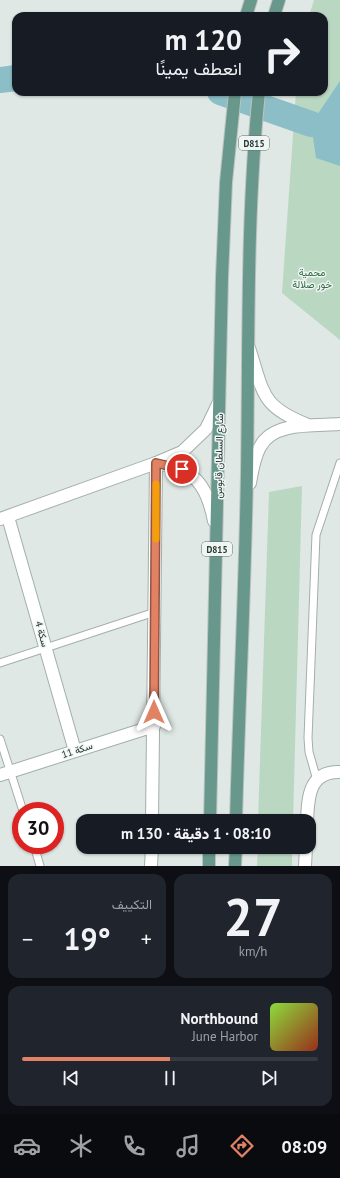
<!DOCTYPE html>
<html lang="ar">
<head>
<meta charset="utf-8">
<style>
	:root { --surface:#171b24; --page:#20242c; --text:#f1f3f6; --muted:#9ea1a6; --line:#363941; --accent:#e18264 }
	body { margin:0; font-family:"PT Sans",Vazirmatn,sans-serif; background:var(--page); color:var(--text); direction:rtl; height:100vh; display:flex; flex-direction:column; font-size:15px; white-space:nowrap }
	* { box-sizing:border-box; margin:0 }
	p { font-size:13px; color:var(--muted) }
	.icon { flex:none; width:22px; height:22px; fill:none; stroke:currentColor; stroke-width:2; stroke-linecap:round; stroke-linejoin:round }
	.map { position:relative; height:866px; overflow:hidden; direction:ltr }
	.sheet { display:flex; flex-direction:column; gap:8px; padding:8px; background:#0d0f14; flex:1 }
	.sheet>* { flex:none }
	.hud { position:absolute; left:12px; top:12px; width:316px; height:84px; border-radius:12px; box-shadow:0 1px 3px #0004; direction:rtl; background:#171b24; color:var(--text); overflow:hidden }
	.speed { position:absolute; left:12px; top:802px; display:flex; gap:8px; font-size:20px; font-weight:700; text-align:center }
	.speed>* { display:grid; place-content:center; width:52px; height:52px; border-radius:50%; background:var(--surface); box-shadow:0 1px 3px #0004; line-height:1 }
	.speed .limit { border:6px solid #d22; background:#fff; color:#111 }
	.pin { position:absolute; display:grid; place-items:center; width:34px; height:34px; color:#fff; margin:-17px; border:2px solid #fff; border-radius:50%; box-shadow:0 1px 4px #0007 }
	.me { position:absolute; width:44px; margin:-22px; rotate:0deg; stroke-linejoin:round; filter:drop-shadow(0 0 3px #0008) }
	.turn { display:flex; align-items:center; gap:14px; height:84px; padding:0 20px; font-size:18px }
	.turn .icon { width:52px; height:52px; stroke-width:2.5 }
	.turn b { display:block; font-size:28px; line-height:34px }
	.big { font-size:30px; font-weight:800; line-height:1.1 }
	.sheet .card { flex:1; display:flex; flex-direction:column; justify-content:center; gap:6px; min-width:0; padding:0 14px; border-radius:12px; background:var(--page) }
	.sheet .dial { align-items:center; gap:0 }
	.dial b { font-size:52px; line-height:1 }
	.song { display:flex; align-items:center; gap:12px }
	.cover { width:48px; height:48px; border-radius:6px; background:linear-gradient(135deg,hsl(90 70% 55%),hsl(10 70% 35%)) }
	.played { height:4px; border-radius:2px; background:linear-gradient(90deg,var(--accent) 50%,var(--line) 50%) }
	.keys { display:flex; justify-content:space-around; direction:ltr }
	.heat { display:flex; justify-content:space-between; align-items:center; font-size:22px; direction:ltr }
	.sheet .tiles { flex:1; display:grid; gap:8px; grid-template-columns:1fr 1fr }
	.card:last-child { grid-column:span 2 }
	.trip { position:absolute; left:76px; top:814px; width:240px; height:40px; border-radius:12px; background:var(--surface); box-shadow:0 1px 3px #0004; font-weight:800; line-height:40px; text-align:center; direction:rtl }
	.tabs { display:flex; height:64px; justify-content:space-around; align-items:center; background:#090b0e; color:var(--muted) }
	.tabs .icon { width:28px; height:28px }
	.tabs .selected { color:var(--accent) }
	.tabs b { font-size:18px; color:var(--text) }
	.map>svg:first-child { display:block }
</style>
</head>
<body>
<div class="map">
<svg width="340" height="866" viewBox="0 0 340 866">
	<rect width="100%" height="100%" fill="#dfe8e4"/>
	<path fill="#bad7c2" d="M314,0H340V340L282,293L296,92H324V16H309Z
		M302,486L293,821H258L269,492Z
		M258,847H292V866H257Z"/>
	<path fill="#8cbec7" d="M340,81V166L316,158L311,124Z"/>
	<g fill="none" stroke-linecap="round" stroke-linejoin="round">
		<path stroke="#8cbec7" stroke-width="26" d="M0,80L16,78
			M220,92L311,124"/>
		<defs>
			<path id="service" d="M0,663L155,612
				M0,739L23,811
				M317,780L309,752L308,738L316,535L340,463
				M34,845L40,866"/>
			<path id="minor" d="M8,517L75,751
				M0,775L154,726
				M152,821L156,463
				M151,866L152,847"/>
			<path id="tertiary" d="M249,348C264,393 260,406 308,425
				M157,463C195,469 207,485 214,521
				M250,483C252,471 254,458 260,447C273,421 316,426 340,424
				M0,519L156,463L182,452L206,429L219,402
				M307,821C308,797 309,771 340,772
				M305,866L306,847"/>
			<path id="primary" d="M246,16L251,0
				M274,16L279,0
				M210,821L222,277L226,182L235,92
				M236,821C239,705 245,589 247,473C249,346 246,218 259,92
				M209,866V847
				M235,866L236,847"/>
		</defs>
		<use href="#service" stroke="#a3afaa" stroke-width="9"/>
		<use href="#minor" stroke="#a3afaa" stroke-width="14"/>
		<use href="#tertiary" stroke="#a3afaa" stroke-width="14"/>
		<use href="#primary" stroke="#bdc3c1" stroke-width="14"/>
		<use href="#service" stroke="#fff" stroke-width="7"/>
		<use href="#minor" stroke="#fff" stroke-width="12"/>
		<use href="#tertiary" stroke="#fff" stroke-width="12"/>
		<use href="#primary" stroke="#68988c" stroke-width="12"/>
	</g>
	<g fill="none" stroke-linecap="round" stroke-linejoin="round">
		<defs>
			<path id="route" d="M154,712L156,463L182,469"/>
		</defs>
		<use href="#route" stroke="#925441" stroke-width="10"/>
		<use href="#route" stroke="#e18264" stroke-width="7"/>
		<path stroke="#f59e0b" stroke-width="7" d="M156,539V484"/>
	</g>
	<g text-anchor="middle" dominant-baseline="central" stroke-width="3" stroke-linejoin="round" paint-order="stroke">
		<g fill="#eff5f2" stroke="#606f6a" stroke-width="1">
			<rect x="239" y="136" width="30" height="14" rx="3"/>
			<rect x="202" y="542" width="30" height="14" rx="3"/>
		</g>
		<g font-size="9" font-weight="bold" fill="#223630">
			<text x="254" y="143">D815</text>
			<text x="217" y="549">D815</text>
		</g>
		<g font-size="10" fill="#316846" stroke="#eff5f2">
			<text x="312" y="272">محمية<tspan x="312" dy="12">خور صلالة</tspan></text>
		</g>
		<g font-size="10" fill="#223630" stroke="#eff5f2">
			<text transform="translate(219 456) rotate(-89)">شارع السلطان قابوس</text>
			<text transform="translate(42 634) rotate(74)">سكة 4</text>
			<text transform="translate(77 750) rotate(-18)">سكة 11</text>
		</g>
	</g>
</svg>
<div class="speed"><div class="limit">30</div></div>
<div class="pin" style="left:182px;top:469px;background:#d93025"><svg class="icon" aria-label="arrive" viewBox="0 0 24 24"><path d="M6 21V4h12l-3 4 3 4H6"/></svg></div>
<svg class="me" style="left:154px;top:712px" viewBox="-20 -20 40 40"><path d="M0-17L14 15 0 8-14 15z" fill="#e18264" stroke="#fff" stroke-width="4"/></svg>
<div class="trip">08:10 · 1 دقيقة · 130 m</div>
<div class="hud">
<div class="turn"><svg class="icon" aria-label="right" viewBox="0 0 24 24"><path d="M7 20v-9h11M14 6l5 5-5 5"/></svg><div><b>120 m</b>انعطف يمينًا</div></div>
</div>
</div>
<section class="sheet">
<div class="tiles">
<div class="card dial"><b>27</b><p>km/h</p></div>
<div class="card"><p>التكييف</p>
<div class="heat"><a>−</a><b class="big">19°</b><a>+</a></div>
</div>
<div class="card">
<div class="song"><i class="cover"></i><div><b>Northbound</b><p>June Harbor</p></div></div>
<div class="played"></div>
<div class="keys"><svg class="icon" aria-label="previous" viewBox="0 0 24 24"><path d="M18 5L8 12l10 7zM5 5v14"/></svg><svg class="icon" aria-label="pause" viewBox="0 0 24 24"><path d="M8 5v14M16 5v14"/></svg><svg class="icon" aria-label="next" viewBox="0 0 24 24"><path d="M6 5l10 7-10 7zM19 5v14"/></svg></div>
</div>
</div>
</section>
<nav class="tabs">
<b>08:09</b>
<svg class="icon selected" aria-label="directions" viewBox="0 0 24 24"><path d="M12 3l9 9-9 9-9-9zM9 14v-3h6M13 9l2 2-2 2"/></svg>
<svg class="icon" aria-label="music" viewBox="0 0 24 24"><path d="M9 18V5l10-2v13"/><circle cx="6" cy="18" r="3"/><circle cx="16" cy="16" r="3"/></svg>
<svg class="icon" aria-label="phone" viewBox="0 0 24 24"><path d="M5 4h4l2 5-3 2q2 4 5 5l2-3 5 2v4C11 20 4 13 5 4z"/></svg>
<svg class="icon" aria-label="climate" viewBox="0 0 24 24"><path d="M12 3v18M4 7l16 10M4 17L20 7"/></svg>
<svg class="icon" aria-label="car" viewBox="0 0 24 24"><path d="M5 17H2v-5l4-1 3-4h7l3 4 3 1v5h-3M9 17h6M6 11h13"/><circle cx="7" cy="17" r="2"/><circle cx="17" cy="17" r="2"/></svg>
</nav>
</body>
</html>
